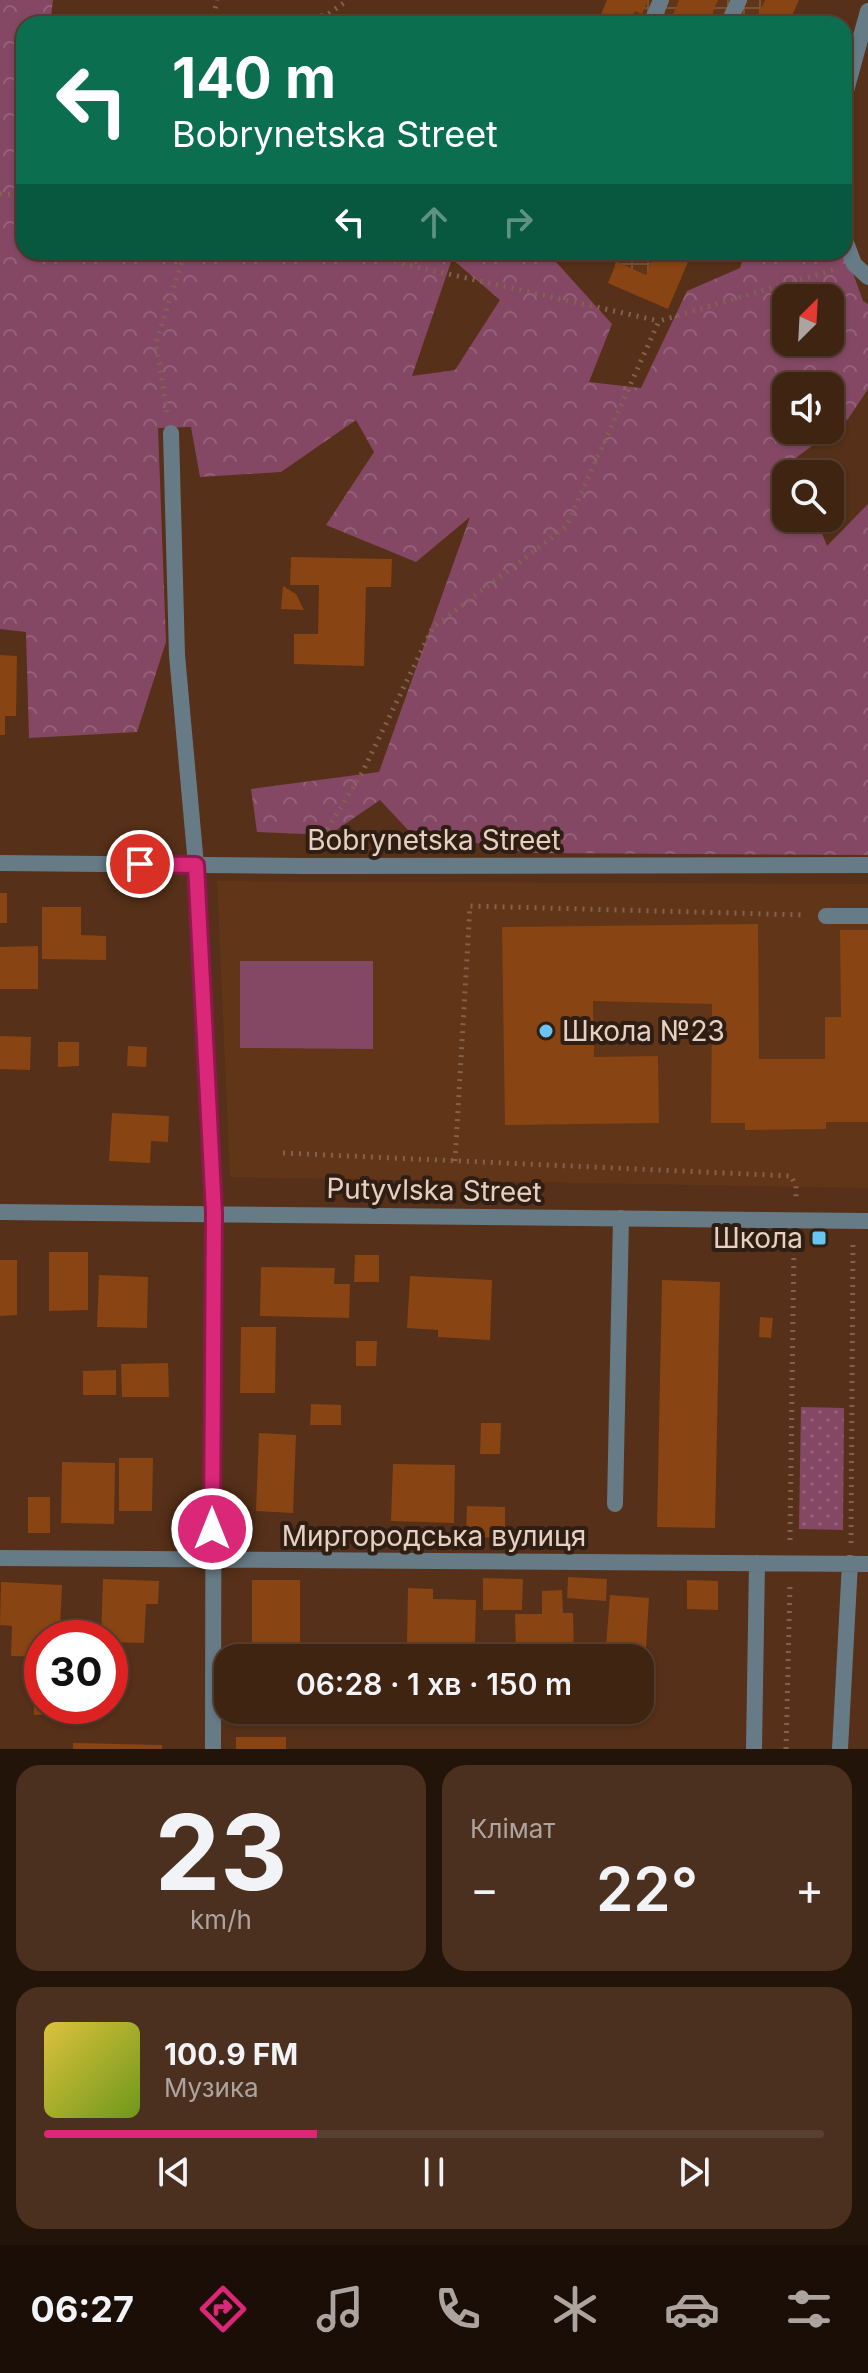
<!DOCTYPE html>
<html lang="uk">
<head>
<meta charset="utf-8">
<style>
	:root { --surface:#402412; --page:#4b3020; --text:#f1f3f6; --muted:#aea49f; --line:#594132; --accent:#db2777 }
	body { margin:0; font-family:Inter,sans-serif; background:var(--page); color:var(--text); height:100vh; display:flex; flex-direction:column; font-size:30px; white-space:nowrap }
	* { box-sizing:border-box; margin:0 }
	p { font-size:26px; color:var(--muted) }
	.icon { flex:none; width:44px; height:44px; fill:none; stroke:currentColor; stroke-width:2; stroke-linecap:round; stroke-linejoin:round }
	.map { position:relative; height:1749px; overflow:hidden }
	.details { display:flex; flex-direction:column; gap:16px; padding:16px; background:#23140a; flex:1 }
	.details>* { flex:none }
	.banner { position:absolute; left:16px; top:16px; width:836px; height:244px; border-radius:24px; box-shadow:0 2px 6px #0004,0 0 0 2px var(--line); background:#0b6e4f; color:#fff; overflow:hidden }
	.needle { width:52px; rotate:24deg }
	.buttons { position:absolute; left:772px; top:284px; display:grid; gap:16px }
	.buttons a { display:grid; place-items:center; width:72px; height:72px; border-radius:16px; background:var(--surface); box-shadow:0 2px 6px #0004,0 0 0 2px var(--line); font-size:40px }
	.speed { position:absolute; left:24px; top:1620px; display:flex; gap:16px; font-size:40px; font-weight:700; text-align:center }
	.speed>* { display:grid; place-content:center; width:104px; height:104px; border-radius:50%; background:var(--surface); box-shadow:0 2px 6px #0004,0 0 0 2px var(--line); line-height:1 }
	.speed .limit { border:12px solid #d22; background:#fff; color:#111 }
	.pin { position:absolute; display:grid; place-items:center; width:68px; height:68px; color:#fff; margin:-34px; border:4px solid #fff; border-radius:50%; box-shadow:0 2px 8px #0007 }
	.me { position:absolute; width:88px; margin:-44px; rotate:0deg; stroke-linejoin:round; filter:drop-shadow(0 0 6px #0008) }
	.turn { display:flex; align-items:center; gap:28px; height:168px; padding:0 24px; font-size:36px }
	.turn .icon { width:104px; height:104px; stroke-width:2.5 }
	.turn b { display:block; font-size:56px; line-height:68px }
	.lanes { display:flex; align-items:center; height:76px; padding:0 24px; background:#0003; justify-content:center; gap:40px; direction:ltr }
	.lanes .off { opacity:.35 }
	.big { font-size:60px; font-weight:600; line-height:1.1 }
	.details .tile { flex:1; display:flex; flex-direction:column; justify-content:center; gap:12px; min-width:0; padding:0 28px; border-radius:24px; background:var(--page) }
	.details .dial { align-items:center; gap:0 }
	.dial b { font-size:104px; line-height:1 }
	.song { display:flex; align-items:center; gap:24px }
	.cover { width:96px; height:96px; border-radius:12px; background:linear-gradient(135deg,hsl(50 70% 55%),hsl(80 70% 35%)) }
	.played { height:8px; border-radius:4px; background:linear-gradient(90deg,var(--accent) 35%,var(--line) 35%) }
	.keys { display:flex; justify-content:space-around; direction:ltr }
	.heat { display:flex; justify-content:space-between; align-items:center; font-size:44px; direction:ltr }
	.details .tiles { flex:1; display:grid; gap:16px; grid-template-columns:1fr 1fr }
	.tile:last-child { grid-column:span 2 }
	.trip { position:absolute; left:214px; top:1644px; width:440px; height:80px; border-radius:24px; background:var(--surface); box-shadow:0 2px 6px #0004,0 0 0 2px var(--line); font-weight:600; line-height:80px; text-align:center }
	.menu { display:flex; height:128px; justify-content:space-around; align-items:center; background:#1a0e07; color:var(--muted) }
	.menu .icon { width:56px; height:56px }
	.menu .active { color:var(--accent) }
	.menu b { font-size:36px; color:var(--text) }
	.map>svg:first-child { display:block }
</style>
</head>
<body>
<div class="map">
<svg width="868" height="1749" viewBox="0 0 868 1749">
	<defs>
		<pattern id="industrial-grid" width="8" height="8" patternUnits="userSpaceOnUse" patternTransform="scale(2)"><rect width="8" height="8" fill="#613517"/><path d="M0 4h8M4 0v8" fill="none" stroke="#785137"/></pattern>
		<pattern id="forest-crowns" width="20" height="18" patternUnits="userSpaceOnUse" patternTransform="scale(2)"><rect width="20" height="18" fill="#844864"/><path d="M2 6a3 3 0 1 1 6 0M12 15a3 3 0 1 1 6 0" fill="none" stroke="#956178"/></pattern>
		<pattern id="park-dots" width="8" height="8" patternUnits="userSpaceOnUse" patternTransform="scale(2)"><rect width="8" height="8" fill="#844864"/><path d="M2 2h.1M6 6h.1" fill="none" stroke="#956178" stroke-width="1.8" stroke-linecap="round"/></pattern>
	</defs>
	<rect width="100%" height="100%" fill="#563018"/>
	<path fill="#613517" d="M217,881L868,884V1188L230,1177Z"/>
	<path fill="url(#industrial-grid)" d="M607,0H799L788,24H597Z
		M603,252H692L668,309L608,283L616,262Z"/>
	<path fill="url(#forest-crowns)" fill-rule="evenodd" d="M0,0H53L50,24H24V252H547L612,324L589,382L641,388L687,291L740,268L745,252H844V248L863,301L868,304V389L848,419L777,472L786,480V518H816L827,546L868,504V855L528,853L408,830L380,800L329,835L257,832L251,789L379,772L470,517L416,562L326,525L374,452L356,420L281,472L200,477L191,427L158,428L166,642L137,732L29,738L26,632L0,629ZM452,259L500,300L455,370L412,376ZM786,298H830V342H786ZM786,386H830V430H786Z"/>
	<path fill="url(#park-dots)" d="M801,1407L844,1408L843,1530L799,1529Z"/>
	<path fill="#844864" d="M240,961H373V1049L240,1048Z"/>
	<path fill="#884412" d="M607,0H648L642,14L635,11L629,24H597Z
		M679,0H718L708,24H669Z
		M765,0H799L788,24H754Z
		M655,252H692L668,309L608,283L617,262L646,275Z
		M291,557L392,559L391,587H366L364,666L294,664V634H318L319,585H290Z
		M283,586L296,594L304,610L281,609Z
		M0,655L17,656L16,716H5V735H0Z
		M0,893H7V923H0Z
		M42,907H81V935L106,936V960L42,959Z
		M758,924L759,1059H825V1017H841L840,930H868V1122H826V1129L745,1130V1123H711L712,1004L593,1001L594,1057L658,1056L659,1123L505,1125L502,927Z
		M38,946V989H0V947Z
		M0,1036L31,1037L30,1070L0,1069Z
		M58,1042H79V1066L58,1067Z
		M128,1046L147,1047L146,1067L127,1066Z
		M112,1113L169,1116L168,1142L151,1141L150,1163L109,1161Z
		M49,1252H88V1310L49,1311Z
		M355,1255H379V1282H354Z
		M0,1260H17V1315L0,1316Z
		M261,1267L335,1268L334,1284H350L349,1318L260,1316Z
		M99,1275L148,1277L147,1328L97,1327Z
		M410,1276L492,1280L490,1340L438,1337V1330L407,1328Z
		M662,1280L720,1282L715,1528L657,1527Z
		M760,1317L773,1318L771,1338L759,1337Z
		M241,1327H276L275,1393H240Z
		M356,1341H377L376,1366H356Z
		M168,1363L169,1397H122L121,1364Z
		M116,1370V1395H83V1371Z
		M311,1404L341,1405V1425H310Z
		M481,1423H501L500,1454H480Z
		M259,1433L296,1435L293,1513L256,1511Z
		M119,1458H153L152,1511H119Z
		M62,1462L115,1463L114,1524L61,1523Z
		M393,1464L455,1465L454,1523L391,1521Z
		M28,1497H50V1533H28Z
		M467,1506L505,1507V1538L466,1537Z
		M568,1577L607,1579L606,1601L567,1598Z
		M483,1578L523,1579L522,1610H483Z
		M103,1579L159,1581L158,1604H146L144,1643L110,1642V1638H101Z
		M252,1580H300V1650H346V1658H252Z
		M687,1580L718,1581V1610L687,1609Z
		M1,1582L62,1585L60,1628H51V1638H42V1657L11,1656L12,1626L0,1625Z
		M408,1588L433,1589V1599L476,1600L475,1645L407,1644Z
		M562,1590L563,1613H573L574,1658H555L554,1654H516L515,1614H542V1591Z
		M610,1595L649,1598L646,1648L606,1646Z
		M68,1628L89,1629L88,1638H68Z
		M33,1681H42V1706H65V1714L34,1715Z
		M252,1710H346V1717H252Z
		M236,1737H286V1749H236Z
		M73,1743L162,1745V1749H73Z"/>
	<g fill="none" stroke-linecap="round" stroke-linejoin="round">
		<path stroke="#83624d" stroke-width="5" stroke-dasharray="2 6" stroke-linecap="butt" d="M212,24L217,0
			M290,24L328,14L348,0
			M0,194L24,195
			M364,252L408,265L659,321
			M167,412L156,343L185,252
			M319,843L362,773L433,627L566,527L659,321L833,270
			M283,1153L791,1176L796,1186V1200
			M455,1161L470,906L806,915
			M790,1540L794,1242
			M851,1543L853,1241
			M786,1749L790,1586"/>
		<path stroke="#667b86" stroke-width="16" d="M651,24L661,0
			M728,24L739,0
			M171,433L177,655L196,865
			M826,916H868
			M615,1504L621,1218"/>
		<path stroke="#667b86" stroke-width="16" d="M844,98L868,11
			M844,237L854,264L868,277
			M0,863L305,866L868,865
			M196,865L214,1213L213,1749
			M0,1212L868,1221
			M0,1558L868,1564
			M754,1749L757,1563
			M840,1749L850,1563"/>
	</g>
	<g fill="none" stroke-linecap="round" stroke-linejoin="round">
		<defs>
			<path id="route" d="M140,864L196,865L214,1213L212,1529"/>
		</defs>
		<use href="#route" stroke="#8e194d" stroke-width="20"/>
		<use href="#route" stroke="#db2777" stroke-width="14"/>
	</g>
	<g fill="#68c4f0" stroke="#2f1e13" stroke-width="3">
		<circle cx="546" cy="1031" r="8"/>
		<rect x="811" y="1230" width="16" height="16" rx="4"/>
	</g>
	<g text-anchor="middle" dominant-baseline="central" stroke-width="8" stroke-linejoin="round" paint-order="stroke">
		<g font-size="28" fill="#e7cfc1" stroke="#2f1e13">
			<text x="434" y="840">Bobrynetska Street</text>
			<text transform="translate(434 1190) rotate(1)">Putyvlska Street</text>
			<text x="434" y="1536">Миргородська вулиця</text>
		</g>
		<g font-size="28" fill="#e7cfc1" stroke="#2f1e13" text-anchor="start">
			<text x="562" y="1031">Школа №23</text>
			<text x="803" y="1238" text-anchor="end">Школа</text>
		</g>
	</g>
</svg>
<div class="buttons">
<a><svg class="needle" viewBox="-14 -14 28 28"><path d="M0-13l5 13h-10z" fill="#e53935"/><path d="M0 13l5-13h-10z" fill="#aea49f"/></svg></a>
<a><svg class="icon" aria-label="sound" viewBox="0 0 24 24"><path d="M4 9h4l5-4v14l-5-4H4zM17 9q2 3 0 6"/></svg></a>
<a><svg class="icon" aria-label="search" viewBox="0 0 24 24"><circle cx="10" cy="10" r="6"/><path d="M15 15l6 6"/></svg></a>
</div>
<div class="speed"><div class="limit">30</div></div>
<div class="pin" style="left:140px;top:864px;background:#d93025"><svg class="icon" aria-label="arrive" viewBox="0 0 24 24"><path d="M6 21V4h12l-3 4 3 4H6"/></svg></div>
<svg class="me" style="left:212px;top:1529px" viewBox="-20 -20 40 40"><circle r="17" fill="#db2777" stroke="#fff" stroke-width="3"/><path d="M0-11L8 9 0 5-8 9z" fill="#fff"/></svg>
<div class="trip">06:28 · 1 хв · 150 m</div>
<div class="banner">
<div class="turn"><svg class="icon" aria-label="left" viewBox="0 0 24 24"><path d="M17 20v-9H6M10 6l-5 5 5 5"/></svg><div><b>140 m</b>Bobrynetska Street</div></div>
<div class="lanes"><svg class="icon" aria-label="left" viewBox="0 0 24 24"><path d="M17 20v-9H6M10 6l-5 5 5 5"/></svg><svg class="icon off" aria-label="ahead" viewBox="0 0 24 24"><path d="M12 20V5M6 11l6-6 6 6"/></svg><svg class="icon off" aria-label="right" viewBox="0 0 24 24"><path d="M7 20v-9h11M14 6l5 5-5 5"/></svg></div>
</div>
</div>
<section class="details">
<div class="tiles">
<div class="tile dial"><b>23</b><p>km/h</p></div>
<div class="tile"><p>Клімат</p>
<div class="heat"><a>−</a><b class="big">22°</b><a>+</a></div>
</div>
<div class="tile">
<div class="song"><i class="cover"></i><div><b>100.9 FM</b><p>Музика</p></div></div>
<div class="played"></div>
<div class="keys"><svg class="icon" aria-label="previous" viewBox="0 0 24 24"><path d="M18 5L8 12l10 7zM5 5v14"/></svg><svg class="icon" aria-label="pause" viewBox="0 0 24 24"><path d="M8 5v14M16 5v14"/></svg><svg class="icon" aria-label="next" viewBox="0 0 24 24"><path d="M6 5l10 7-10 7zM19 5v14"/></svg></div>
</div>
</div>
</section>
<nav class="menu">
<b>06:27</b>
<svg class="icon active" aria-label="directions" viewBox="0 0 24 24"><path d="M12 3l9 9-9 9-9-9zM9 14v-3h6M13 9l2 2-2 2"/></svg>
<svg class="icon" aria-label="music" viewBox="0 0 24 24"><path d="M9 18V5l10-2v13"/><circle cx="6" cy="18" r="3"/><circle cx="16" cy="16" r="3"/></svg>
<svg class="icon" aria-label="phone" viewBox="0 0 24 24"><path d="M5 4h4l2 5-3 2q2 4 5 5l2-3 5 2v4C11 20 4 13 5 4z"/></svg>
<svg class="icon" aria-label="climate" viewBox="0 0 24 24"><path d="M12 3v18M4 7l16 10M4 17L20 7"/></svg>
<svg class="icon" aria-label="car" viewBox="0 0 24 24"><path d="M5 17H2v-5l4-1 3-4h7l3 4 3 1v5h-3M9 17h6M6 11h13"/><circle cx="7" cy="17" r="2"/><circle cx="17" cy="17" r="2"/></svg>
<svg class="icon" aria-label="filters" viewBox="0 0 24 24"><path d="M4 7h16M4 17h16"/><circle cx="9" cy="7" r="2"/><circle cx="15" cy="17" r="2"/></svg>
</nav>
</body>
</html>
